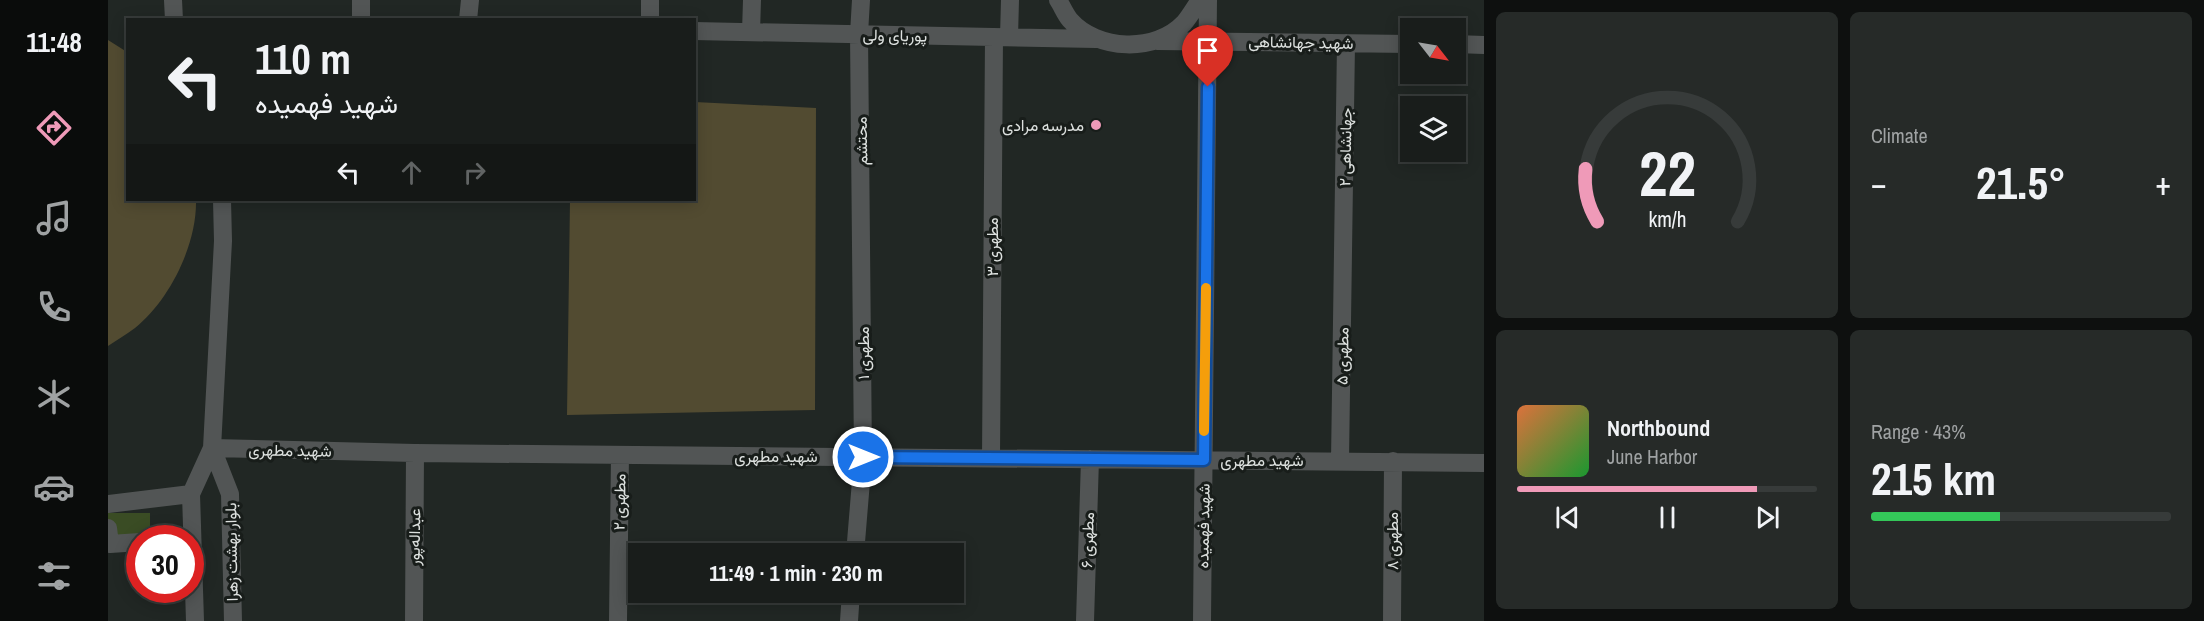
<!DOCTYPE html>
<html lang="en">
<head>
<meta charset="utf-8">
<style>
	:root { --surface:#191d1b; --page:#262a28; --text:#f1f3f6; --muted:#9fa2a3; --line:#373b3a; --accent:#ef9ab8 }
	body { margin:0; font-family:"Archivo Narrow",Vazirmatn,sans-serif; background:var(--page); color:var(--text); height:100vh; display:flex; flex-direction:column; font-size:22px; white-space:nowrap }
	* { box-sizing:border-box; margin:0 }
	p { font-size:20px; color:var(--muted) }
	.icon { flex:none; width:33px; height:33px; fill:none; stroke:currentColor; stroke-width:2; stroke-linecap:round; stroke-linejoin:round }
	.map { position:relative; flex:1; overflow:hidden }
	.panel { display:flex; flex-direction:column; gap:12px; padding:12px; background:#0e100f; width:720px }
	.panel>* { flex:none }
	.guide { position:absolute; left:18px; top:18px; width:570px; height:183px; border-radius:0px; box-shadow:0 3px 15px #0003,0 0 0 2px var(--line); background:#191d1b; color:var(--text); overflow:hidden }
	.needle { width:39px; rotate:121deg }
	.buttons { position:absolute; left:1292px; top:18px; display:grid; gap:12px }
	.buttons a { display:grid; place-items:center; width:66px; height:66px; border-radius:0px; background:var(--surface); box-shadow:0 3px 15px #0003,0 0 0 2px var(--line); font-size:30px }
	.speed { position:absolute; left:18px; top:525px; display:flex; gap:12px; font-size:30px; font-weight:700; text-align:center }
	.speed>* { display:grid; place-content:center; width:78px; height:78px; border-radius:50%; background:var(--surface); box-shadow:0 3px 15px #0003,0 0 0 2px var(--line); line-height:1 }
	.speed .limit { border:9px solid #d22; background:#fff; color:#111 }
	.pin { position:absolute; display:grid; place-items:center; width:51px; height:51px; color:#fff; margin:-62px -26px; border-radius:50% 50% 50% 0; rotate:-45deg; box-shadow:0 0 6px #0007 }
	.pin .icon { rotate:45deg }
	.me { position:absolute; width:66px; margin:-33px; rotate:90deg; stroke-linejoin:round; filter:drop-shadow(0 0 4px #0008) }
	.turn { display:flex; align-items:center; gap:21px; height:126px; padding:0 30px; font-size:27px }
	.turn .icon { width:78px; height:78px; stroke-width:2.5 }
	.turn b { display:block; font-size:42px; line-height:51px }
	.lanes { display:flex; align-items:center; height:57px; padding:0 30px; background:#0003; justify-content:center; gap:30px; direction:ltr }
	.lanes .off { opacity:.35 }
	.big { font-size:45px; font-weight:700; line-height:1.1 }
	.panel .tile { flex:1; display:flex; flex-direction:column; justify-content:center; gap:9px; min-width:0; padding:0 21px; border-radius:9px; background:var(--page) }
	.panel .dial { align-items:center; gap:0 }
	.dial svg { height:156px; overflow:visible; fill:none; stroke:var(--line); stroke-width:7; stroke-linecap:round; text-anchor:middle }
	.dial text { fill:var(--text); stroke:none }
	.song { display:flex; align-items:center; gap:18px }
	.cover { width:72px; height:72px; border-radius:9px; background:linear-gradient(135deg,hsl(20 70% 55%),hsl(130 70% 35%)) }
	.played { height:6px; border-radius:3px; background:linear-gradient(90deg,var(--accent) 80%,var(--line) 80%) }
	.keys { display:flex; justify-content:space-around; direction:ltr }
	.heat { display:flex; justify-content:space-between; align-items:center; font-size:33px; direction:ltr }
	.charge { height:9px; border-radius:4px; background:linear-gradient(90deg,#34c759 43%,var(--line) 0) }
	.panel .tiles { flex:1; display:grid; gap:12px; grid-template-columns:repeat(2,1fr) }
	.trip { position:absolute; left:520px; top:543px; width:336px; height:60px; border-radius:0px; background:var(--surface); box-shadow:0 3px 15px #0003,0 0 0 2px var(--line); font-weight:700; line-height:60px; text-align:center }
	main { display:flex; flex:1; min-height:0 }
	.dock { display:flex; flex-direction:column; width:108px; justify-content:space-around; align-items:center; background:#0a0c0b; color:var(--muted) }
	.dock .icon { width:42px; height:42px }
	.dock .active { color:var(--accent) }
	.dock b { font-size:27px; color:var(--text) }
	.map>svg:first-child { display:block }
</style>
</head>
<body>
<main>
<nav class="dock">
<b>11:48</b>
<svg class="icon active" aria-label="directions" viewBox="0 0 24 24"><path d="M12 3l9 9-9 9-9-9zM9 14v-3h6M13 9l2 2-2 2"/></svg>
<svg class="icon" aria-label="music" viewBox="0 0 24 24"><path d="M9 18V5l10-2v13"/><circle cx="6" cy="18" r="3"/><circle cx="16" cy="16" r="3"/></svg>
<svg class="icon" aria-label="phone" viewBox="0 0 24 24"><path d="M5 4h4l2 5-3 2q2 4 5 5l2-3 5 2v4C11 20 4 13 5 4z"/></svg>
<svg class="icon" aria-label="climate" viewBox="0 0 24 24"><path d="M12 3v18M4 7l16 10M4 17L20 7"/></svg>
<svg class="icon" aria-label="car" viewBox="0 0 24 24"><path d="M5 17H2v-5l4-1 3-4h7l3 4 3 1v5h-3M9 17h6M6 11h13"/><circle cx="7" cy="17" r="2"/><circle cx="17" cy="17" r="2"/></svg>
<svg class="icon" aria-label="filters" viewBox="0 0 24 24"><path d="M4 7h16M4 17h16"/><circle cx="9" cy="7" r="2"/><circle cx="15" cy="17" r="2"/></svg>
</nav>
<div class="map">
<svg width="1376" height="621" viewBox="0 0 1376 621">
	<rect width="100%" height="100%" fill="#212724"/>
	<path fill="#524b31" d="M0,40L19,52L20,200H88C89,244 62,300 27,328C19,334 9,340 0,346Z
		M587,102L708,108L707,410L459,415L462,200H586Z"/>
	<path fill="#3a4c24" d="M0,513H42V536L0,537Z"/>
	<g fill="none" stroke-linecap="round" stroke-linejoin="round">
		<path stroke="#525555" stroke-width="18" d="M65,0L66,20
			M950,0C954,6 957,14 962,20C989,51 1048,53 1076,23C1082,16 1087,7 1092,0
			M253,20V0
			M360,20L362,0
			M542,20V0
			M586,31L988,39
			M643,32L644,0
			M901,37L902,0
			M1049,41L1302,44
			M1347,44L1376,45
			M104,448L307,453L1376,463
			M104,448L122,494L125,621
			M883,458L886,37
			M1232,461L1238,43
			M0,504L83,494
			M0,528L2,544L32,542
			M747,554L755,457L751,34L753,0
			M87,621L83,494L104,448L115,241L114,200
			M306,621L307,453
			M510,621L512,455
			M741,621L743,592
			M977,621L982,459
			M1094,621L1100,0
			M1284,621L1285,461"/>
	</g>
	<g fill="none" stroke-linecap="round" stroke-linejoin="round">
		<defs>
			<path id="route" d="M755,457L1096,460L1100,87"/>
		</defs>
		<use href="#route" stroke="#114b97" stroke-width="15"/>
		<use href="#route" stroke="#1a73e8" stroke-width="10"/>
		<path stroke="#f59e0b" stroke-width="10" d="M1096,431L1098,288"/>
	</g>
	<circle fill="#ef9ab8" stroke="#181d1a" stroke-width="2" cx="988" cy="125" r="6"/>
	<g text-anchor="middle" dominant-baseline="central" stroke-width="6" stroke-linejoin="round" paint-order="stroke">
		<g font-size="16" fill="#dde1df" stroke="#181d1a">
			<text transform="translate(787 35) rotate(1)">پوریای ولی</text>
			<text transform="translate(1193 42) rotate(1)">شهید جهانشاهی</text>
			<text transform="translate(753 141) rotate(-91)">محتشم</text>
			<text transform="translate(1237 147) rotate(-89)">جهانشاهی ۲</text>
			<text transform="translate(884 247) rotate(-90)">مطهری ۳</text>
			<text transform="translate(755 353) rotate(-90)">مطهری ۱</text>
			<text transform="translate(1234 356) rotate(-89)">مطهری ۵</text>
			<text transform="translate(182 450) rotate(1)">شهید مطهری</text>
			<text x="668" y="456">شهید مطهری</text>
			<text x="1154" y="460">شهید مطهری</text>
			<text transform="translate(511 502) rotate(-89)">مطهری ۲</text>
			<text transform="translate(1095 526) rotate(-89)">شهید فهمیده</text>
			<text transform="translate(306 537) rotate(-89)">عبداله‌پور</text>
			<text transform="translate(979 540) rotate(-88)">مطهری ۶</text>
			<text transform="translate(1284 541) rotate(-90)">مطهری ۸</text>
			<text transform="translate(123 552) rotate(-91)">بلوار بهشت زهرا</text>
		</g>
		<g font-size="16" fill="#dde1df" stroke="#181d1a" text-anchor="end">
			<text x="976" y="125">مدرسه مرادی</text>
		</g>
	</g>
</svg>
<div class="buttons">
<a><svg class="needle" viewBox="-14 -14 28 28"><path d="M0-13l5 13h-10z" fill="#e53935"/><path d="M0 13l5-13h-10z" fill="#9fa2a3"/></svg></a>
<a><svg class="icon" aria-label="layers" viewBox="0 0 24 24"><path d="M12 4l9 5-9 5-9-5zM3 14l9 5 9-5"/></svg></a>
</div>
<div class="speed"><div class="limit">30</div></div>
<div class="pin" style="left:1100px;top:87px;background:#d93025"><svg class="icon" aria-label="arrive" viewBox="0 0 24 24"><path d="M6 21V4h12l-3 4 3 4H6"/></svg></div>
<svg class="me" style="left:755px;top:457px" viewBox="-20 -20 40 40"><circle r="17" fill="#1a73e8" stroke="#fff" stroke-width="3"/><path d="M0-11L8 9 0 5-8 9z" fill="#fff"/></svg>
<div class="trip">11:49 · 1 min · 230 m</div>
<div class="guide">
<div class="turn"><svg class="icon" aria-label="left" viewBox="0 0 24 24"><path d="M17 20v-9H6M10 6l-5 5 5 5"/></svg><div><b>110 m</b>شهید فهمیده</div></div>
<div class="lanes"><svg class="icon" aria-label="left" viewBox="0 0 24 24"><path d="M17 20v-9H6M10 6l-5 5 5 5"/></svg><svg class="icon off" aria-label="ahead" viewBox="0 0 24 24"><path d="M12 20V5M6 11l6-6 6 6"/></svg><svg class="icon off" aria-label="right" viewBox="0 0 24 24"><path d="M7 20v-9h11M14 6l5 5-5 5"/></svg></div>
</div>
</div>
<section class="panel">
<div class="tiles">
<div class="tile dial"><svg viewBox="0 0 100 80">
<path d="M14 69A42 42 0 1 1 86 69"/>
<path d="M14 69A42 42 0 0 1 8 42" stroke="#ef9ab8"/>
<text x="50" y="56" font-size="32" font-weight="700">22</text>
<text x="50" y="72" font-size="11">km/h</text>
</svg></div>
<div class="tile"><p>Climate</p>
<div class="heat"><a>−</a><b class="big">21.5°</b><a>+</a></div>
</div>
<div class="tile">
<div class="song"><i class="cover"></i><div><b>Northbound</b><p>June Harbor</p></div></div>
<div class="played"></div>
<div class="keys"><svg class="icon" aria-label="previous" viewBox="0 0 24 24"><path d="M18 5L8 12l10 7zM5 5v14"/></svg><svg class="icon" aria-label="pause" viewBox="0 0 24 24"><path d="M8 5v14M16 5v14"/></svg><svg class="icon" aria-label="next" viewBox="0 0 24 24"><path d="M6 5l10 7-10 7zM19 5v14"/></svg></div>
</div>
<div class="tile"><p>Range · 43%</p><b class="big">215 km</b><div class="charge"></div></div>
</div>
</section>
</main>
</body>
</html>
